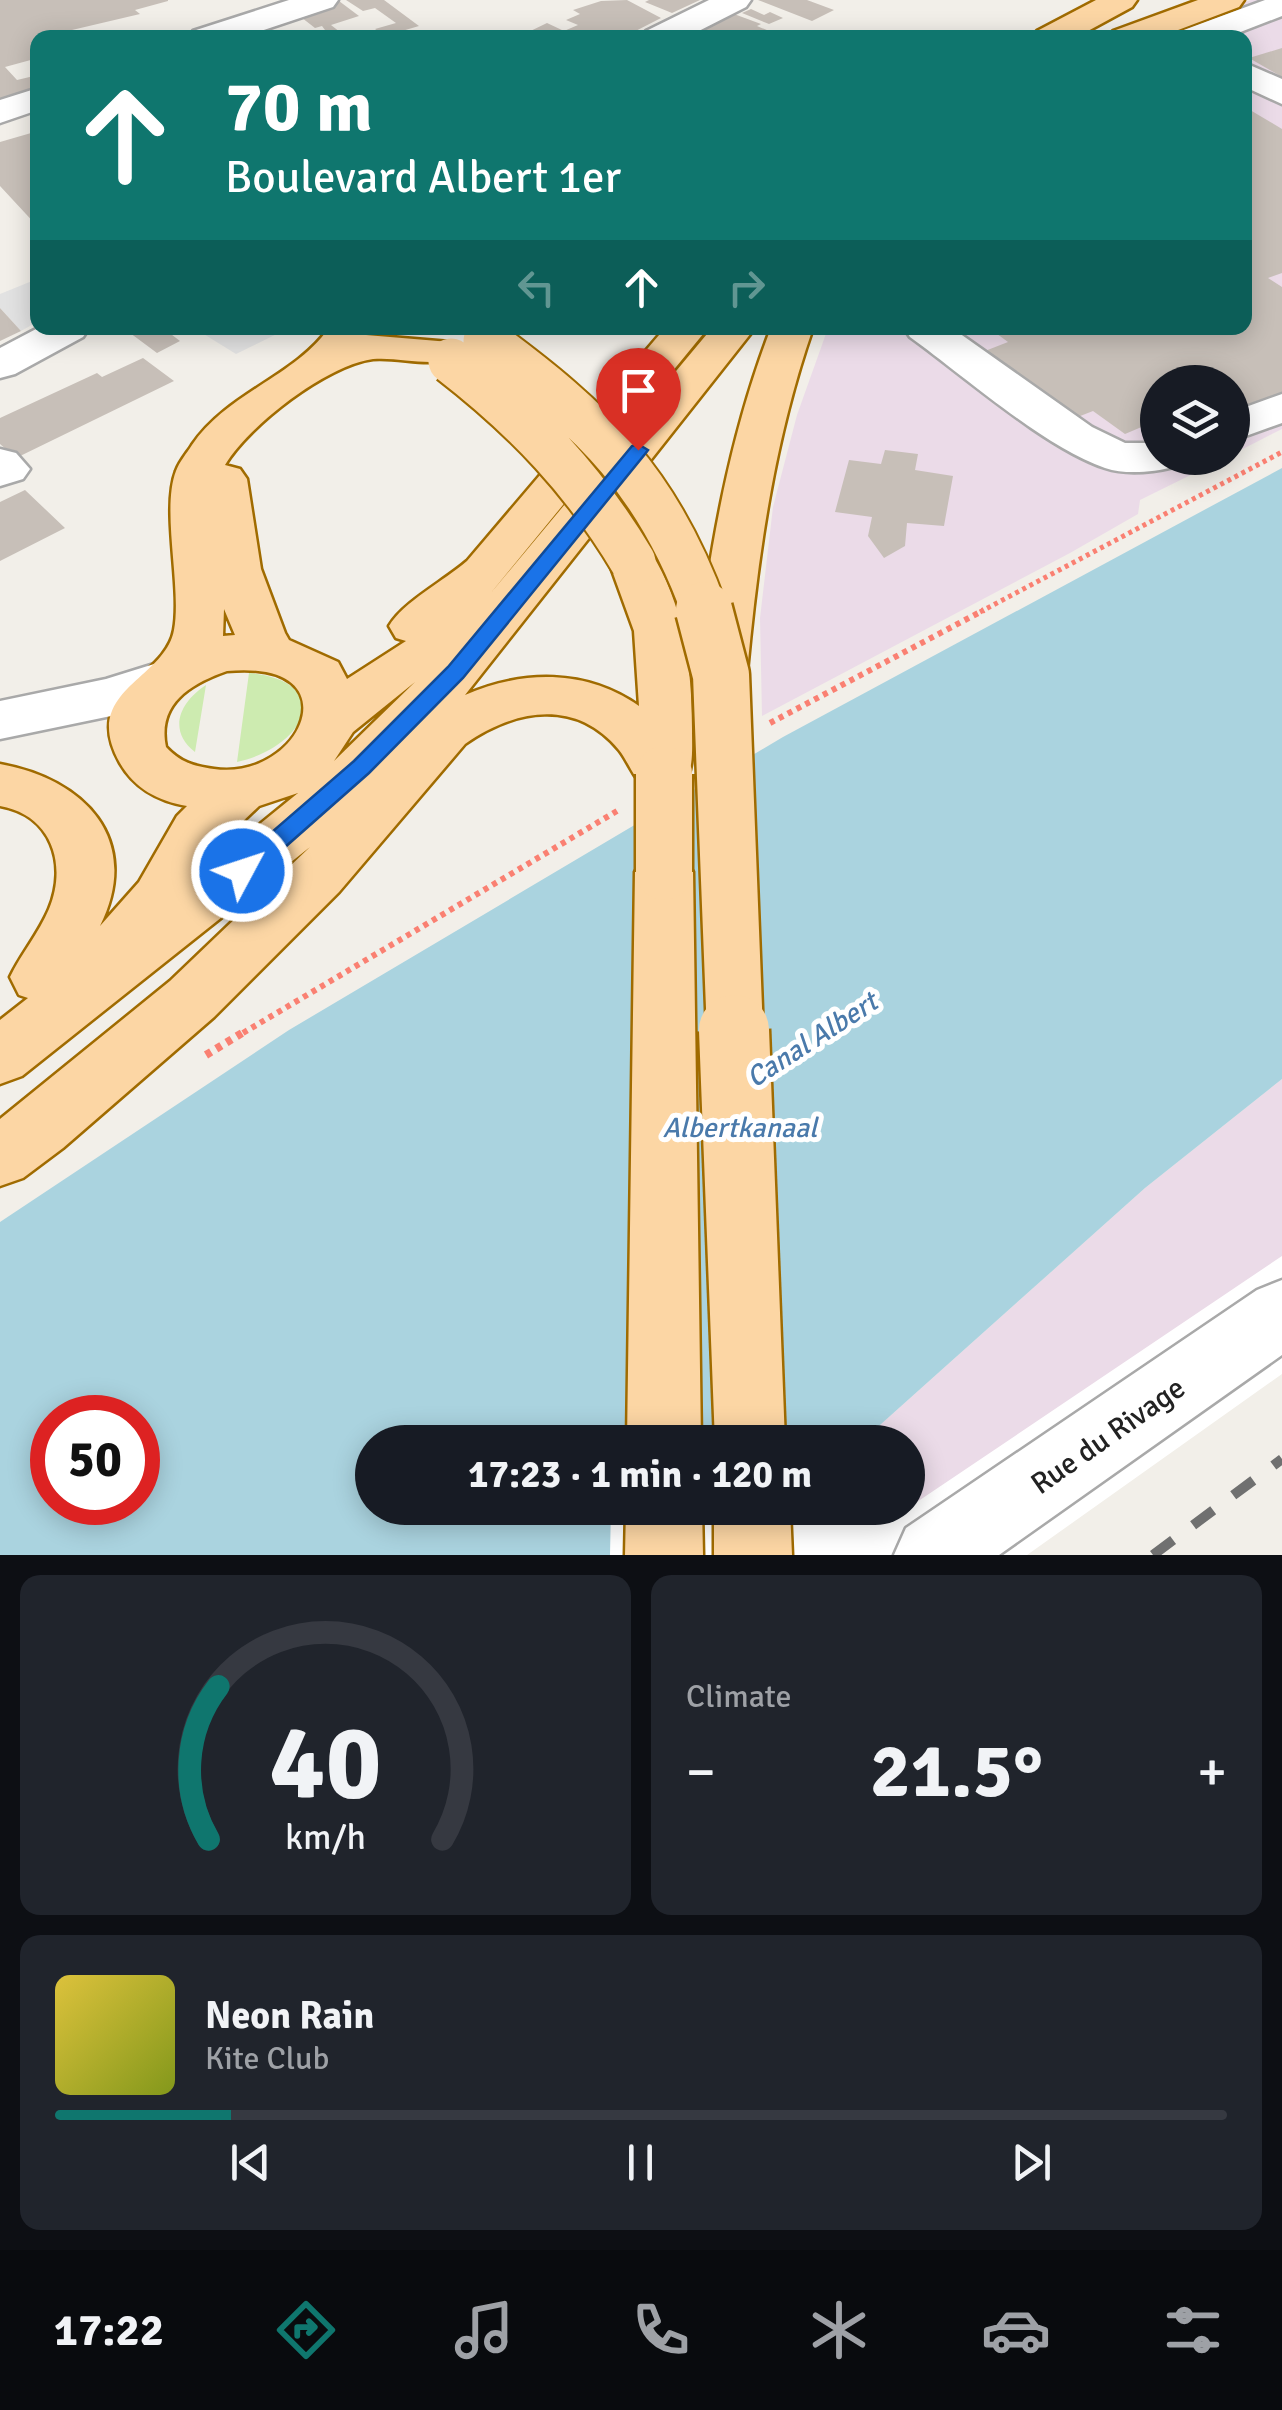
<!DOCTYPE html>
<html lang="en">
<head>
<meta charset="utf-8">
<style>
	:root { --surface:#171b24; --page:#20242c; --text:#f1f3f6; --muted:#9ea1a6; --line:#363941; --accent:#0f766e }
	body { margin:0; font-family:Signika,sans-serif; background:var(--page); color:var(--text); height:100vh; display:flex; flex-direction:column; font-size:38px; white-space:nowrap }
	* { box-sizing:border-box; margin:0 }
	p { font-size:32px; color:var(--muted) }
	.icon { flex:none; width:55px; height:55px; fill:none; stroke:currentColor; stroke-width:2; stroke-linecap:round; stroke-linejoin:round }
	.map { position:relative; height:1555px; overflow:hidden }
	.sheet { display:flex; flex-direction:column; gap:20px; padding:20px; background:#0d0f14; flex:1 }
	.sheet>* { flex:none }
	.hud { position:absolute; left:30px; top:30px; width:1222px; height:305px; border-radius:20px; box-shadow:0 5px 25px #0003; background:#0f766e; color:#fff; overflow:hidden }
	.controls { position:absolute; left:1140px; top:365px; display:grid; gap:20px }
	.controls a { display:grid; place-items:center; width:110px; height:110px; border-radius:50%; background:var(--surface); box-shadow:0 5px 25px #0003; font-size:50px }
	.speed { position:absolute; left:30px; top:1395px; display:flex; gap:20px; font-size:50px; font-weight:700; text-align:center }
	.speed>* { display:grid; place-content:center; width:130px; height:130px; border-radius:50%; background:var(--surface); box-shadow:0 5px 25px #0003; line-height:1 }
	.speed .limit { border:15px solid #d22; background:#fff; color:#111 }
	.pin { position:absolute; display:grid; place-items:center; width:85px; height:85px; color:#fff; margin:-102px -42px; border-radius:50% 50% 50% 0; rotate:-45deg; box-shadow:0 0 10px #0007 }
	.pin .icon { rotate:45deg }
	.me { position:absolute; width:110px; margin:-55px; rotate:50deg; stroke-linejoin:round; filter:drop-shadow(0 0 8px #0008) }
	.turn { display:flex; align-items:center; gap:35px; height:210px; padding:0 30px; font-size:45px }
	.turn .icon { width:130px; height:130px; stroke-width:2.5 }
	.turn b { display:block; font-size:70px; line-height:85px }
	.lanes { display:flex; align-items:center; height:95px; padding:0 30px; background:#0003; justify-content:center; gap:50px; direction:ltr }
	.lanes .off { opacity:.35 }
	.big { font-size:75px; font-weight:800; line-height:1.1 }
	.sheet .widget { flex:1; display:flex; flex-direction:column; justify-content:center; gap:15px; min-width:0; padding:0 35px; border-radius:20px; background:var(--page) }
	.sheet .dial { align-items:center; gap:0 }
	.dial svg { height:260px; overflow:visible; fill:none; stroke:var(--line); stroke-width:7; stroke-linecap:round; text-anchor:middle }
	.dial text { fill:var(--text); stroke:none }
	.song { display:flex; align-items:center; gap:30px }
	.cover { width:120px; height:120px; border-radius:15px; background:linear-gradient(135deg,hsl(50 70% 55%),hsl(70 70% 35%)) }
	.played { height:10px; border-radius:5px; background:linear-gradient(90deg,var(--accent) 15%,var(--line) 15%) }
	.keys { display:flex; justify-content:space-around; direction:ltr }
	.heat { display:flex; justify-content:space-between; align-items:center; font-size:55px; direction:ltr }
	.sheet .tiles { flex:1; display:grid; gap:20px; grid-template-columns:1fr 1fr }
	.widget:last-child { grid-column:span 2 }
	.trip { position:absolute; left:355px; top:1425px; width:570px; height:100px; border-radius:50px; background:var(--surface); box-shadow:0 5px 25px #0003; font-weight:800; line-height:100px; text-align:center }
	.tab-bar { display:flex; height:160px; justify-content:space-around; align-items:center; background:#090b0e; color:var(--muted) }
	.tab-bar .icon { width:70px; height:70px }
	.tab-bar .selected { color:var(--accent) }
	.tab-bar b { font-size:45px; color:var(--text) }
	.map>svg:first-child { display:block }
</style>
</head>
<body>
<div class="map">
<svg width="1282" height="1555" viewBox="0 0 1282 1555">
	<rect width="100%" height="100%" fill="#f2efe9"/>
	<path fill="#ebdbe8" d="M1251,0H1282V429L1233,454L1232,382H1158V458H1225L1140,500L1138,514L1070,553L762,716L760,618L773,507L797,415L828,328H1245V38L1147,37Z
		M1282,1079V1262L890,1521L841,1508H908V1442H861L1145,1188Z"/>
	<path fill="#cdebb0" d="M249,673C335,681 308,746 237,762Z
		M206,685L195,752C167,730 180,702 206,685Z"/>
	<path fill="#e2e2e2" d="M37,279V322L21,331L0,308V294Z
		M194,328H289L236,354Z"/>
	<path fill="#aad3df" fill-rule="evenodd" d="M1282,468V1079L1145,1188L861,1442H372V1508H791L742,1555H0V1222L289,1030L783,737ZM52,1418H138V1502H52Z"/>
	<path fill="#fff" d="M1282,1256V1374L1027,1555H610L611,1508H862L877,1511L908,1508Z"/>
	<path fill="#c7bfb8" d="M0,0H168V1L135,10L140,14L38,38V58L5,67L17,80L38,75V87L0,99Z
		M346,0H384L419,26L385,36L375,29L396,23L375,8L363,11Z
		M627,0L661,18L622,38H516L547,23L564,31L578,25L566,20L580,14L573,10L601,1Z
		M649,0H700L672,13L645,2Z
		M758,0H807L834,10L812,21Z
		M339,1L359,16L331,25L345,36L331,38L322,26L315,28L297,14Z
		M751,9L764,15L770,12L783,18L769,24L742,13Z
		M734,14L761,24L757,26L774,33L765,38H722L702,29Z
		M1282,48V77L1249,58Z
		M1245,107L1282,129V273L1268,278L1282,287V393L1232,414V382H1158V420L1125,434L1093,411L1070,420L985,351L1008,342L989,328H1245Z
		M38,131V227L0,186V142Z
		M0,308L21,331L0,341Z
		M131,328H163L180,341L157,353L126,330Z
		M143,358L174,381L16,458L0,444V418L97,373L102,377Z
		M885,450L918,454L915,470L953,476L944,526L907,523L905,546L884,558L868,536L872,517L835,512L849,460L881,464Z
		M25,490L65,528L0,561V502Z"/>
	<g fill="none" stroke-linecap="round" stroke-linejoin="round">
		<defs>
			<path id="minor" d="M289,0H338L333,7L240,38H189L193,31Z
				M709,0H751L746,7L685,38H642L646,31Z
				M1265,0H1282V16L1225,38H1177L1181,31Z
				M1245,63L1282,79V104L1245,87Z
				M38,88V110L0,123V100Z
				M38,328H89L83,337L15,374L0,378V348Z
				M904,328H952L1092,427L1125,443H1158V458H1181L1174,467C1153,472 1126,475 1105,468C1045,448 963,375 910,337Z
				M1282,394V423L1232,441V412Z
				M0,449L16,453L30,469L23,479L0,486Z
				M167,660L185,665L193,678L185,691L111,716L0,739V701L106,679Z
				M1282,1280V1355L999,1555H894L906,1528L1257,1290Z"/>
			<path id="major" d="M1096,0H1137L1132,7L1075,38H1033L1037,31Z
				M1198,0H1244L1239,7L1157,38H1109L1113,31Z
				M329,328H371L366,335L450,342L456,351L450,360C424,366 399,357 373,359C327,365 249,425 225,465L240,469L247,479L261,569L285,633L289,640L338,662L347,679L406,641L396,638L389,626C403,602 444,581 467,561L665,328H708L490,594L712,328H755L465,695C523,670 586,669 639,706L634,631L609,562L616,551L633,546L650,551C684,604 692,667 692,729C692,750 694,769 683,788C671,792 658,797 646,789C635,781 628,761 619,750C576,698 515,709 465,744L339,892L214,1017L63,1148L23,1178L0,1186V1119L170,981L310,847L22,1076L0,1084V1020L28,998L19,995L10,977C21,954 39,933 49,909C68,863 51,815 0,806V764C84,779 143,839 100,926L139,882L177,816L187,806C158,801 135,789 120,763C79,690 165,680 174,630C182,587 161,510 176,471C179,462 187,453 192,445C227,393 294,377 329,328ZM224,609L235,635L223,636ZM227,671C355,659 302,781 214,769C194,766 181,763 166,747C157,704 190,684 227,671ZM415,682L334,761L353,732ZM298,793L206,868L217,846L259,806Z
				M771,328H813C774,440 758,554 747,672L739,685L721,690L703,685L695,672C709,554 728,440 771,328Z
				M664,849L684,856L693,872L701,1442H627L635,872L644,856Z
				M626,1508H702L703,1555H625Z
				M714,1508H790L792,1555H714Z"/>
		</defs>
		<use href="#minor" stroke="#a9a9a9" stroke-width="5"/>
		<use href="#major" stroke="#a06b00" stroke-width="5"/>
		<path stroke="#fa8072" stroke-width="5" stroke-dasharray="4 4" stroke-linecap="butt" d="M980,612L1282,452"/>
		<path stroke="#fa8072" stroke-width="6" stroke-dasharray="5 5" stroke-linecap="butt" d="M770,723L984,610
			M243,1033L617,811"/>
		<path stroke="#fa8072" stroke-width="8" stroke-dasharray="6 6" stroke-linecap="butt" d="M206,1055L247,1030"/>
		<use href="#minor" fill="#fff" fill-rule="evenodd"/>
		<use href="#major" fill="#fcd6a4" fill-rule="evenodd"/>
		<path stroke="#707070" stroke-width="10" stroke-dasharray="25 25" stroke-linecap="butt" d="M1153,1555L1282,1459"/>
		<defs>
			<path id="major-bridge-far2" d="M486,341C595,421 659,483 705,612
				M451,361C526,419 585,481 633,562"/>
			<path id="major-bridge-far1" d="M704,610L721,675L735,1033
				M664,774V872"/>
			<path id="major-bridge" d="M734,1030L750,1442"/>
		</defs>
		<use href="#major-bridge-far2" stroke="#a06b00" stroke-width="49" stroke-linecap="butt"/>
		<use href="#major-bridge-far1" stroke="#a06b00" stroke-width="61" stroke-linecap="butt"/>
		<use href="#major-bridge" stroke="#a06b00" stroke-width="75" stroke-linecap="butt"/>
		<use href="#major-bridge-far2" stroke="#fcd6a4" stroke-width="45"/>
		<use href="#major-bridge-far1" stroke="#fcd6a4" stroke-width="56"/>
		<use href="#major-bridge" stroke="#fcd6a4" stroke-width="70"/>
	</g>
	<path fill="#1a73e8" stroke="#114b97" stroke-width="2.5" d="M638,444L648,450L645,454L463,678L369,773L250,878H234L230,871L234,865L354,761L448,667L632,446Z"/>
	<g text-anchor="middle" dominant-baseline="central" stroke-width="10" stroke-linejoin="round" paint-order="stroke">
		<g font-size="28" font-style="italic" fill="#4a7aab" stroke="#fff">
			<text transform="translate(812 1040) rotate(-33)">Canal Albert</text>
			<text x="740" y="1128">Albertkanaal</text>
		</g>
		<g font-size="30" fill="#222" stroke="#fff">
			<text transform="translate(1108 1436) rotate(-35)">Rue du Rivage</text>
		</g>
	</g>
</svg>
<div class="controls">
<a><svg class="icon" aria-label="layers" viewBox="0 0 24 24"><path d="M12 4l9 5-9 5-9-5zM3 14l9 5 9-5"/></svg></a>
</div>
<div class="speed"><div class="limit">50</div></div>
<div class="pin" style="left:638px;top:450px;background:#d93025"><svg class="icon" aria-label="arrive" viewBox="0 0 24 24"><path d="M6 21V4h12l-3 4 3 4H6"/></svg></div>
<svg class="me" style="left:242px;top:871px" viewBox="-20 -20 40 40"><circle r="17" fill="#1a73e8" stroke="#fff" stroke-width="3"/><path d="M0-11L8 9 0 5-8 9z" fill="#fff"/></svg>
<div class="trip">17:23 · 1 min · 120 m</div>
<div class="hud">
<div class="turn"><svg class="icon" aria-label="ahead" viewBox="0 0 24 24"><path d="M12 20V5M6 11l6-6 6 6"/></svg><div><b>70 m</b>Boulevard Albert 1er</div></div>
<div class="lanes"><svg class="icon off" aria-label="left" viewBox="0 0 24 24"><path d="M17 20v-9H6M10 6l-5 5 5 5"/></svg><svg class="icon" aria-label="ahead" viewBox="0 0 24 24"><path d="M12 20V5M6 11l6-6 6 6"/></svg><svg class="icon off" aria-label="right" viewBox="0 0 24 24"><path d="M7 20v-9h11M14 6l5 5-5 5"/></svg></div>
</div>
</div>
<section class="sheet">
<div class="tiles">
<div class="widget dial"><svg viewBox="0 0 100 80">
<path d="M14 69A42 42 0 1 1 86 69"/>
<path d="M14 69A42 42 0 0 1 17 22" stroke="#0f766e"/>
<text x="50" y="56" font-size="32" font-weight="700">40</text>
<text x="50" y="72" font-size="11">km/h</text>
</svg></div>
<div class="widget"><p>Climate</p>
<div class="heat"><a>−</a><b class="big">21.5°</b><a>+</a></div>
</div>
<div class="widget">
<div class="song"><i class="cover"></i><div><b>Neon Rain</b><p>Kite Club</p></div></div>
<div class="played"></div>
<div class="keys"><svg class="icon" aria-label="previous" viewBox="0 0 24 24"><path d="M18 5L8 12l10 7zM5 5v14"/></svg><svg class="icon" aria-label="pause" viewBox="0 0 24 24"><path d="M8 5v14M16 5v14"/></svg><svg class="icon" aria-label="next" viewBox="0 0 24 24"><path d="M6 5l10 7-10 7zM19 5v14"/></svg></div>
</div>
</div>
</section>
<nav class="tab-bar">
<b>17:22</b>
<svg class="icon selected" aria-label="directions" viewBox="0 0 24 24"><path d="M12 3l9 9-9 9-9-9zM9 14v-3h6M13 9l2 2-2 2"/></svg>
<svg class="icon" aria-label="music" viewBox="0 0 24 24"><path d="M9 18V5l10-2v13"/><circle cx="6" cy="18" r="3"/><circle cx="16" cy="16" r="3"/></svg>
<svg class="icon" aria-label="phone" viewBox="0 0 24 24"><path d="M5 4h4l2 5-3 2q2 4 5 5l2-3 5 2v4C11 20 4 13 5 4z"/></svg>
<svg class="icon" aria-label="climate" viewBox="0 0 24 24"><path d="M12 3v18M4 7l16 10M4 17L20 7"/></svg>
<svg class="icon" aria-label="car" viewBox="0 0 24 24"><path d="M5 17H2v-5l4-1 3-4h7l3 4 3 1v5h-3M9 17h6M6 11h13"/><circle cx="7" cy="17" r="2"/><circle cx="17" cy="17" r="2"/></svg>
<svg class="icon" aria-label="filters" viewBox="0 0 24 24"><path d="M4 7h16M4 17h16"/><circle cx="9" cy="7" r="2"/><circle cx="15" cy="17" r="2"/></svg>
</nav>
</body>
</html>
